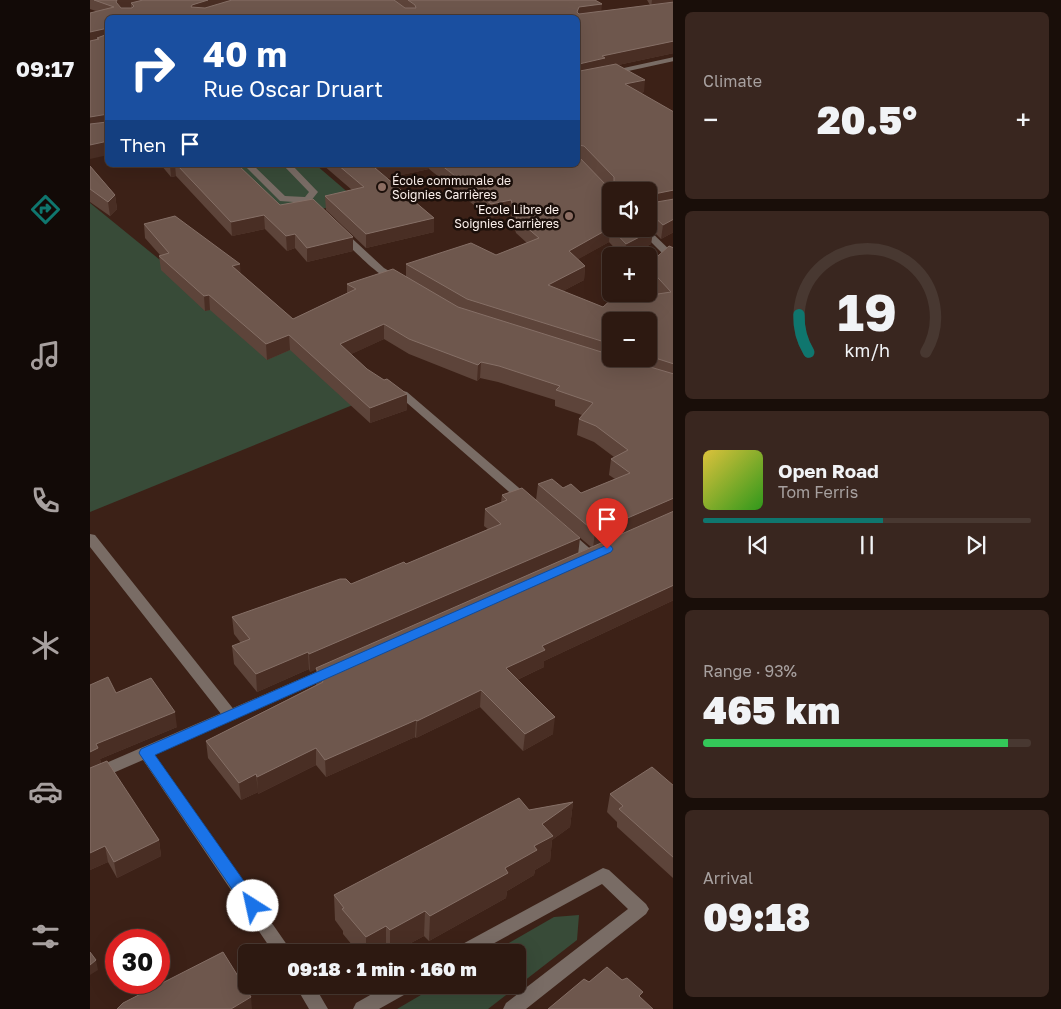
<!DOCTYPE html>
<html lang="en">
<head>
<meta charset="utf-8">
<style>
	:root { --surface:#2d1911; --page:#39261f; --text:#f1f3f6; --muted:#a7a09f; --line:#483831; --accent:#0f766e }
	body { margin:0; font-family:"Golos Text",sans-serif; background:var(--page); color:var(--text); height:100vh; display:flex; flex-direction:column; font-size:19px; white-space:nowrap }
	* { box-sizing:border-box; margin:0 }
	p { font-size:16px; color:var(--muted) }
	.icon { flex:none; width:28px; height:28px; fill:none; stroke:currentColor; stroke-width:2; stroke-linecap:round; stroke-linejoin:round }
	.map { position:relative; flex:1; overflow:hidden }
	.details { display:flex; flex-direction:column; gap:12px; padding:12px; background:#190e09; width:388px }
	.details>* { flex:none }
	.banner { position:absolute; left:15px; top:15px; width:475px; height:152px; border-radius:8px; box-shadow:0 5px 20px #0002,0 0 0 1px var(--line); background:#1a4fa0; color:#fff; overflow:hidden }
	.fabs { position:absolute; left:512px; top:182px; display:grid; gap:10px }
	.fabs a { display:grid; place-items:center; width:55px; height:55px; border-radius:8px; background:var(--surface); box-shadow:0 5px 20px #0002,0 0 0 1px var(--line); font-size:25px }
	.speed { position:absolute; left:15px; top:929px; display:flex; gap:10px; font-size:25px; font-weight:700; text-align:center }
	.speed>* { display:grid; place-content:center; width:65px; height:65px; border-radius:50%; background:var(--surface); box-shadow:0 5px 20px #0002,0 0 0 1px var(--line); line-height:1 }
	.speed .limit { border:8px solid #d22; background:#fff; color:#111 }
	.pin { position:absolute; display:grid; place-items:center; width:42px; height:42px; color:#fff; margin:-51px -21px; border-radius:50% 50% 50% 0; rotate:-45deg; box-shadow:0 0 5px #0007 }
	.pin .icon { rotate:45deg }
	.me { position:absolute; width:55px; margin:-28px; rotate:325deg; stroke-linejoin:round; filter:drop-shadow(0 0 4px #0008) }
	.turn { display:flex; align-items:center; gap:18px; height:105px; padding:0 15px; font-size:22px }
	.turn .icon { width:65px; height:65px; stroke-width:2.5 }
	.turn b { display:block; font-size:35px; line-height:42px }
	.then { display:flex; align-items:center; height:48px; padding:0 15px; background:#0003; gap:10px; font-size:19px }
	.big { font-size:38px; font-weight:800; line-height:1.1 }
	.details .tile { flex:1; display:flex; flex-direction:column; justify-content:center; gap:8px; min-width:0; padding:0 18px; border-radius:8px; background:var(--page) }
	.details .dial { align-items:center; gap:0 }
	.dial svg { height:130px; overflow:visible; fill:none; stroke:var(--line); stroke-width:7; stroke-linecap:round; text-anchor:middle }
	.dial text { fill:var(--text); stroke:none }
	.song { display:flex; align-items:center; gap:15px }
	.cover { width:60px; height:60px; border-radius:8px; background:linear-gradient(135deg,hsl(50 70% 55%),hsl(110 70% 35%)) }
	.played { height:5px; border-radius:2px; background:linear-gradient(90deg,var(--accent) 55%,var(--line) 55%) }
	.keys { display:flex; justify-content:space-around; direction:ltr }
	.heat { display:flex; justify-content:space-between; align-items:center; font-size:28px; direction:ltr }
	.charge { height:8px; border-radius:4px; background:linear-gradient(90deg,#34c759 93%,var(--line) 0) }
	.trip { position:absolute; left:148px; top:944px; width:288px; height:50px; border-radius:8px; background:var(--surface); box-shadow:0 5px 20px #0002,0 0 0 1px var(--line); font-weight:800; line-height:50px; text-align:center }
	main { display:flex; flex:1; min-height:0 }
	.menu { display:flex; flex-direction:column; width:90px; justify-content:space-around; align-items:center; background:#120a07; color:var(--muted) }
	.menu .icon { width:35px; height:35px }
	.menu .selected { color:var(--accent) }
	.menu b { font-size:22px; color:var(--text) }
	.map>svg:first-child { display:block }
</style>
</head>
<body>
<main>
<nav class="menu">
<b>09:17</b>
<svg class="icon selected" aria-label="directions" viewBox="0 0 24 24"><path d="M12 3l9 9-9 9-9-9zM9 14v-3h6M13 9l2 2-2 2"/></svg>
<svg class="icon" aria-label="music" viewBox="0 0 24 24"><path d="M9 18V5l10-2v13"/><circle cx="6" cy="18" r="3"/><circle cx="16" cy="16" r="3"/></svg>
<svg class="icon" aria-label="phone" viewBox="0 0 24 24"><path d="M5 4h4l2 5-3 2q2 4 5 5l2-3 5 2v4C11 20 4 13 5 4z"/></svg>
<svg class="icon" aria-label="climate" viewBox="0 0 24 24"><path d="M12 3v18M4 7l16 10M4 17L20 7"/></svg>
<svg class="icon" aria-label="car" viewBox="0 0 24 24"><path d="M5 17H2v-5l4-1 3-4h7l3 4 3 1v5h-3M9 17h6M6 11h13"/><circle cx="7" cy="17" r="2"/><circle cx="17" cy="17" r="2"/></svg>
<svg class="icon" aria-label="filters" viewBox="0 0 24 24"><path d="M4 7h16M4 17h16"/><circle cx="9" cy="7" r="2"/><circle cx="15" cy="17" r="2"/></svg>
</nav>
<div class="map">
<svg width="584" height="1009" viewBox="0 0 584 1009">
	<rect width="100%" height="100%" fill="#3c2117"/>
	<path fill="#384b38" d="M140,165H226L268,201L194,217Z
		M0,203L75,264L275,400L0,512Z
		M489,915L487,940L398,1009H307L348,985H426V952H403L464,917Z"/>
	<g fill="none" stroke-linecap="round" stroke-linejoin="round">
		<path fill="#796c65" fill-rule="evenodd" d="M313,391L317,392L442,499L444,502L442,505H434L309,396L307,394Z
			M476,531L481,532L505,553L507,556L505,559H495L471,538L470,535Z
			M0,534L5,535L145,711L147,715L145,719L140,720L135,719L0,547Z"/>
		<path fill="#796c65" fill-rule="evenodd" d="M584,57V61L488,82V78Z
			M154,165H163L195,196L215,197L219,192L193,165H202L228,192L220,202L217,203L190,201Z
			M548,229H558L584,254V263L581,262Z
			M251,230L254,231L294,268L313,279V283C296,287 260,246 248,235L246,233Z
			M240,666L245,667L247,671L245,675L65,755L202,952H183L53,760L0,783V770Z
			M513,868L519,870L556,904L559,909L556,914L436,1009H413L416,1003L538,909L512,884L388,952H364L367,947Z
			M205,985H224L238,1009H219Z
			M298,985H324L321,991L289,1009H263L266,1003Z"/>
	</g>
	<path fill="#5d443a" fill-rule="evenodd" d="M0,0H505L511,11L560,5L557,0H584V53L528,65L554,92L550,93L584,112V232L571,239L563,231L561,244L539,256H532L519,242L488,259L495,266L494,280L473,291L513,307L528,300L567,294L559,285V264L584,248V600L454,661V667L427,680L463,734L433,751L390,707L326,738L325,737L236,777L226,765L168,794V792L151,800L118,758L116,741L226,685V669L220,672L219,669L167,692L144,664L142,646L151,643L144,634L142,617L261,584L316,564L398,529L394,526L395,509L411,502L412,495L488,553L501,547L446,500L448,484L473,488L491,493L525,479L519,475L521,459L524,457L504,442L487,435L489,419L492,415L465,406V400L408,382L390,378L387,381L319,354L294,339L261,354L317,410L280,423L200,350L177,360L120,310L115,311L71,270L69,256L70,255L55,238L54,224L151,274L203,319L257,293V284L316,276V264L406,255L437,243L426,233L420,213L400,218L339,169L297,178L344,218V232L276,248L236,210L235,196L262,190L233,165H488V18H18L0,159L6,11L0,9ZM491,159L492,160L518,187ZM559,191V229H521ZM521,321H559V359H521Z
		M71,165H148L190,205L263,237V251L217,262L205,248L197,251L175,229L142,236L86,176L81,177Z
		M0,166L25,195L27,209L20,216L0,202Z
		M0,685L87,727L10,759L11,763L69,840L71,856L27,878L18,862L0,870Z
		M584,786V879L527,827V822L517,812L520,794Z
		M483,802L480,827L462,840L460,861L445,870L444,875L417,891L416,898L339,941L334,936L304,952H298L296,951L293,952H268L253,934V931L245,920L244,895L439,810Z"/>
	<path fill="#492e24" d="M27,0H73L44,6L41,3V8L29,11L26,2Z
		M118,0H157L103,16L101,7L102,5Z
		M562,0H584V5L561,8Z
		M512,4L511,15L488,18L487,12L489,7Z
		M18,28V40L7,38V42L0,44V32Z
		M584,41V53L514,68L488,77V69L489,64L512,56Z
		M555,80L554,92L534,97L535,84Z
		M18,114V127L0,130V117Z
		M18,141V155L0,159V145Z
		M80,165H85L86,176L81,177Z
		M297,165H339V169L285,181V168Z
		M584,190V203L559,209V195Z
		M25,195L27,209L20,216L18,202Z
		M421,200L420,213L400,218L401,204Z
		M174,215L175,229L142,236L141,222Z
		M344,218V232L276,248V234Z
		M584,219V232L571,239L573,225Z
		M520,228L519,242L478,265L479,251Z
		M563,230L561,244L539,256H535L536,244Z
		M205,234V248L197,251L196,236Z
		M263,237V251L217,262V248Z
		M150,264L151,278L142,266Z
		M495,266L494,280L456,300L458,285Z
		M119,295L120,310L115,311L114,296Z
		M294,324V339L251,359L250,344Z
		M199,335L200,350L177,360L176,344Z
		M391,362L390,378L387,381L388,365Z
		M317,394V410L280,423V408Z
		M584,498L583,513L503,548L505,532Z
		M490,538L488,555L220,672L219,654Z
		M584,585V600L454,661V667L414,686L416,668L452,646Z
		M218,652L219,669L167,692L166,674Z
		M391,690L390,707L326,738L327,721Z
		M85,712L87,727L10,759L11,763L0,769V752L6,744Z
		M465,717L463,734L433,751L435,734Z
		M326,720L325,737L236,777L235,760Z
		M226,748V765L168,794L167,777Z
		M166,774L168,792L151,800L149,783Z
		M483,802L480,827L462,840L460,861L445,870L444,875L417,891L416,898L339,941L340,916L415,868L452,824Z
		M69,840L71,856L27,878L24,862Z
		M15,846L18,862L0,870V853Z
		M335,911L334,936L304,952H300V930Z
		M296,926V951L293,952H276V937Z
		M6,960L8,970L0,975V965Z
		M161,997L162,1009H141Z"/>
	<path fill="#6e574d" stroke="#856f66" d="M4,0H27L26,2L31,8H42L44,6L41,3L53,0H118L102,5L101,7L115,8L142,0H304L315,8H326L325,5L318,0H505L512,4L489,7L487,12L489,14L584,2V41L512,56L515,58L489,64L488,69V18H18V28L0,32V13L24,7Z
		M18,34V114L0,117V41L9,39L7,38Z
		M526,64L555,80L535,84L584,112V190L559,195V201L561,203L584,199V219L573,225L561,214H559V191H521V228H520L479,251L495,266L458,285L513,307L523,298L528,300L581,292L559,268V264L579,246L584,248V364L559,356V321H521V344L377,299L316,264L381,243L406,255L449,238L427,219L421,200L401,204L351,165H488V156L518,187L524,188V177L494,146L488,145V147V70L490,71Z
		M18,114V141L0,145V124L17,122Z
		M87,165H148L190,205L223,199L263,237L217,248L205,234L196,236L174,215L141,222Z
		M248,165H297L285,168L344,218L276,234L235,196L274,187Z
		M0,166L25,195L18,202L0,189Z
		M85,216L150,264L142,266L203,319L266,289L257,284L303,269L368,307L521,355V359H533L584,374V498L505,532L448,484L462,479L473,488L481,484L491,493L540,473L521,459L538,450L506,426L489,419L503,403L501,402L466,390L470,386L409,366L391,362L388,365L319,339L294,324L250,344L277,369L294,380L297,379L317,394L280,408L199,335L176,344L119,295L114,296L69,256L79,253L54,224Z
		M559,226L563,230L536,244L522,229H559Z
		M432,488L490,538L219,654L218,652L166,674L142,646L160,639L142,617L250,579H256L261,584L314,562L316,564L411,524L395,509L417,500L412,495Z
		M584,511V585L452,646L455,650L416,668L465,717L435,734L391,690L327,721L326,720L235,760L226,748L167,777L166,774L149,783L116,741L233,682L226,668Z
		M18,677L26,693L61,678L85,712L6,744L8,748L0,752V685Z
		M17,761L69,840L24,862L15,846L0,853V768Z
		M562,767L584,786V858L529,809L533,806L520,794Z
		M429,798L439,810L483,802L452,824L463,836L444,846L447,850L415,868L418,873L340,916L335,911L300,930L296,926L276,937L252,909L254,908L244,895Z
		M0,952L6,960L0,965Z
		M133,952L161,997L141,1009H27L33,1003Z
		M517,967L532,980L537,978L553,992L549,996L563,1009H458L494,979L499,982Z"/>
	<path fill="#1a73e8" stroke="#114b97" d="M517,545L521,546L523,549L521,552L65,755L168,901L170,906L168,911L163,913L157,911L51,756L49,753L51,749Z"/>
	<g fill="#8d6e63" stroke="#1b0f0a" stroke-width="2">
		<circle cx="292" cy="187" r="5"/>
		<circle cx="479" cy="216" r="5"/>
	</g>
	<g text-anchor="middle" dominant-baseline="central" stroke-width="5" stroke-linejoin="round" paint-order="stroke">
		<g font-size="12" fill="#fdf2ee" stroke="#1b0f0a" text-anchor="start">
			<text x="302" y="180">École communale de<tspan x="302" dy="14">Soignies Carrières</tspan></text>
			<text x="469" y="209" text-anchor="end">'Ecole Libre de<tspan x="469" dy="14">Soignies Carrières</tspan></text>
		</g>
	</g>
</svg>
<div class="fabs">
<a><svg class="icon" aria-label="sound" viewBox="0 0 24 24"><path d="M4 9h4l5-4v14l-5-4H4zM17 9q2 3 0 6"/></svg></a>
<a>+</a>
<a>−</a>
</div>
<div class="speed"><div class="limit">30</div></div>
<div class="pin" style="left:517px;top:549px;background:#d93025"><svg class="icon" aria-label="arrive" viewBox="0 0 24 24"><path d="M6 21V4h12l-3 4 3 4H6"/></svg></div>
<svg class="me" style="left:163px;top:906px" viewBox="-20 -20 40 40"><circle r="19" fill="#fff"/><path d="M0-13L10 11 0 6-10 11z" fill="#1a73e8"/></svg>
<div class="trip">09:18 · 1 min · 160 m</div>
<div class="banner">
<div class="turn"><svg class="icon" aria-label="right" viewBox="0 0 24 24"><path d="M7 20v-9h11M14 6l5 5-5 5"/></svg><div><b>40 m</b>Rue Oscar Druart</div></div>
<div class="then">Then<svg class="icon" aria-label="arrive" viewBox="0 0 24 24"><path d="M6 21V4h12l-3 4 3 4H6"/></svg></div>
</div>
</div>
<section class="details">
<div class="tile"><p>Climate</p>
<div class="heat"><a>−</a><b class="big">20.5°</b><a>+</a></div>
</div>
<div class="tile dial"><svg viewBox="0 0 100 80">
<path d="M14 69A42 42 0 1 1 86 69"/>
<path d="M14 69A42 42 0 0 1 8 46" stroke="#0f766e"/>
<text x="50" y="56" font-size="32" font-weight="700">19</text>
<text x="50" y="72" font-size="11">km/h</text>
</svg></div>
<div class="tile">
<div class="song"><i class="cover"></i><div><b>Open Road</b><p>Tom Ferris</p></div></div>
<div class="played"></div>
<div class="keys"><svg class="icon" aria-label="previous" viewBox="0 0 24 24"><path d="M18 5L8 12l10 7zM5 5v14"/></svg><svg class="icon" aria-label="pause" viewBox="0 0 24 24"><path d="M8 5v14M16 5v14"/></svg><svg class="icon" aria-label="next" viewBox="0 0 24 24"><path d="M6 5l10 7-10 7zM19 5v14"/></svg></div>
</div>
<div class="tile"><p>Range · 93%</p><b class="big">465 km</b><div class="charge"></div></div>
<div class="tile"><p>Arrival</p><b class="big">09:18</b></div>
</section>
</main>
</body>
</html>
